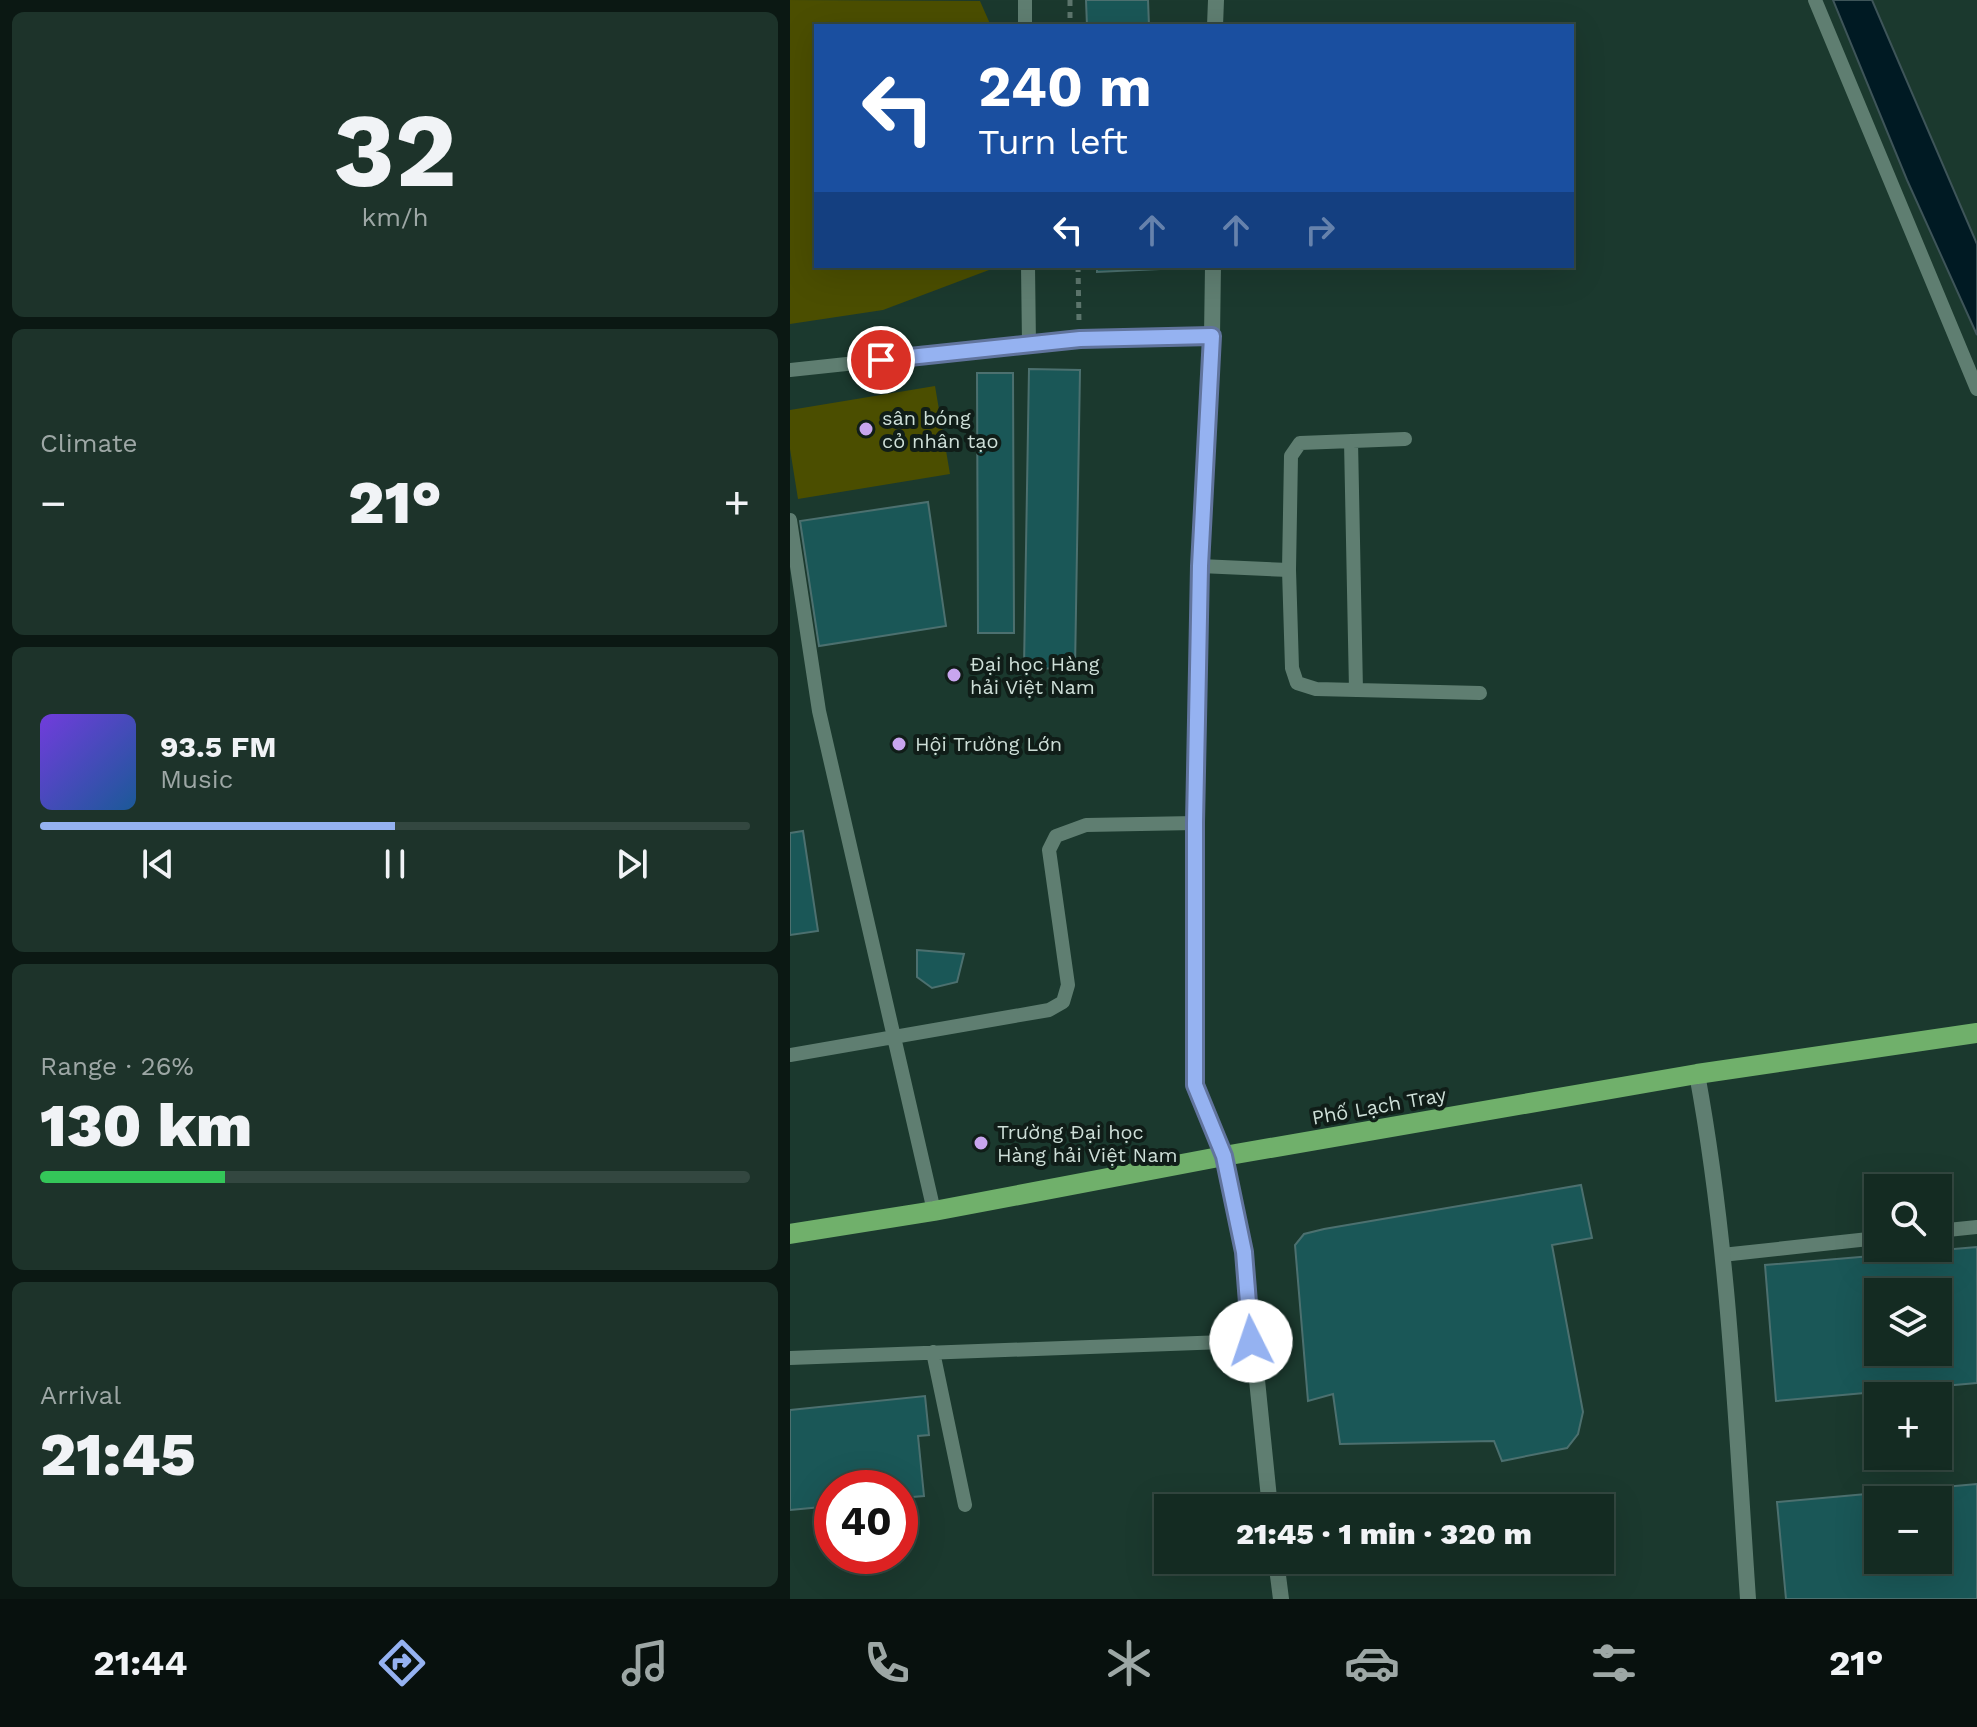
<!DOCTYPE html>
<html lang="en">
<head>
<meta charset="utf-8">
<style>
	:root { --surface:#142b22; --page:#1d332a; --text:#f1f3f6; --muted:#9da7a5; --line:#334740; --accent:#95b2f1 }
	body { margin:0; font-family:"Work Sans",sans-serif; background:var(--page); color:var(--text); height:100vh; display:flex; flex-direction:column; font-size:30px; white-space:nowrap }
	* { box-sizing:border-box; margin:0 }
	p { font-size:26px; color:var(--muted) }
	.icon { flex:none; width:44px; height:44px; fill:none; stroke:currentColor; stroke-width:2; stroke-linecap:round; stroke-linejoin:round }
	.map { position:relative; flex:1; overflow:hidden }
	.side { display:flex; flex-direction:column; gap:12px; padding:12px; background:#0b1813; width:790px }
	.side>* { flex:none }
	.banner { position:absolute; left:24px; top:24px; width:760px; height:244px; border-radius:0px; box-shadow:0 8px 32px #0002,0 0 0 2px var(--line); background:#1a4fa0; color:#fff; overflow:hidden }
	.fabs { position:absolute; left:1074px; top:1174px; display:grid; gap:16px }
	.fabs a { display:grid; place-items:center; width:88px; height:88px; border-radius:0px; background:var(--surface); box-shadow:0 8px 32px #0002,0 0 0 2px var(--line); font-size:40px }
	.speed { position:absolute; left:24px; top:1470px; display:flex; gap:16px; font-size:40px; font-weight:700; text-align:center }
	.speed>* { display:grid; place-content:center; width:104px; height:104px; border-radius:50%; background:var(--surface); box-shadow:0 8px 32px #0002,0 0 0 2px var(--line); line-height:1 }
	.speed .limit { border:12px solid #d22; background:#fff; color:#111 }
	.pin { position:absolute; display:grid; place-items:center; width:68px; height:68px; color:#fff; margin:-34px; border:4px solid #fff; border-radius:50%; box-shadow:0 2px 8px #0007 }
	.me { position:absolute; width:88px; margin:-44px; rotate:356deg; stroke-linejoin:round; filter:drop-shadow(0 0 6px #0008) }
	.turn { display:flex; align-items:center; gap:28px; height:168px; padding:0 32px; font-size:36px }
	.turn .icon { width:104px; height:104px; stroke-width:2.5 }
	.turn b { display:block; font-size:56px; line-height:68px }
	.lanes { display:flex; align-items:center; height:76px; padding:0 32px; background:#0003; justify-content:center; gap:40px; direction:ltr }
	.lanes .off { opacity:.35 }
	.big { font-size:60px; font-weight:800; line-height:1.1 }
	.side .widget { flex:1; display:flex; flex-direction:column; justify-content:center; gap:12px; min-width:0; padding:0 28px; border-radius:12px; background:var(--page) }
	.side .dial { align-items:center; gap:0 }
	.dial b { font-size:104px; line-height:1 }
	.song { display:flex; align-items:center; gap:24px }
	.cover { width:96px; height:96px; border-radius:12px; background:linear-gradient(135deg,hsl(260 70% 55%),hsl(210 70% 35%)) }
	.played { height:8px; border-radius:4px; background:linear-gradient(90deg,var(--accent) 50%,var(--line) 50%) }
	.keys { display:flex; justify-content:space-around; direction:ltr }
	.heat { display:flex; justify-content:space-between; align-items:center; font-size:44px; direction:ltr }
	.charge { height:12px; border-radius:6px; background:linear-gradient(90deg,#34c759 26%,var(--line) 0) }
	.trip { position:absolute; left:364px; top:1494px; width:460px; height:80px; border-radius:0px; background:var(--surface); box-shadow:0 8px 32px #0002,0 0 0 2px var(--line); font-weight:800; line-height:80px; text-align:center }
	.menu { display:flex; height:128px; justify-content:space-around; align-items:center; background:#08110e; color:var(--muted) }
	.menu .icon { width:56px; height:56px }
	.menu .selected { color:var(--accent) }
	.menu b { font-size:36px; color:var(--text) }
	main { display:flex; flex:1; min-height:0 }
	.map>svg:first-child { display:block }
</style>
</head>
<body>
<main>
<section class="side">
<div class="widget dial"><b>32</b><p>km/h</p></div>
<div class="widget"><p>Climate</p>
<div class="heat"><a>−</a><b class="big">21°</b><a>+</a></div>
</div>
<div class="widget">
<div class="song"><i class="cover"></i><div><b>93.5 FM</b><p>Music</p></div></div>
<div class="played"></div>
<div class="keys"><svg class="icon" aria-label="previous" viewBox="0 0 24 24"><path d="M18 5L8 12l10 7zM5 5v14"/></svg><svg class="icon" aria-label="pause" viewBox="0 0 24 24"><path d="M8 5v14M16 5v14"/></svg><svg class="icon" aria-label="next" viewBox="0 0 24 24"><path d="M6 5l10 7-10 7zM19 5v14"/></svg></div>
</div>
<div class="widget"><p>Range · 26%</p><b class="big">130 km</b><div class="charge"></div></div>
<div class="widget"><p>Arrival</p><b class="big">21:45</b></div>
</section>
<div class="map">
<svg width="1187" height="1599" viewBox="0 0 1187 1599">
	<rect width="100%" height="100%" fill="#1b392e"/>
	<path fill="#4b4e00" d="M0,0L190,1L201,26H26V266H200L199,270L93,310L0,324Z
		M145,386L160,474L8,499L0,449V410Z"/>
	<path fill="#001a23" stroke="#3e5559" stroke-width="2" d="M1043,0H1082L1187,244V335L1117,180Z"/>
	<path fill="#1a5757" stroke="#4c706f" stroke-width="2" fill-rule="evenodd" d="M296,0H358L359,26H297Z
		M307,266H368L369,269L307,272Z
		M239,369L290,370L285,669L234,668Z
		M187,373H223L224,633H188Z
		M138,502L156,626L29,646L10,521Z
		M13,831L28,931L0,935V833Z
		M127,950L174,954L167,982L142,988L127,977Z
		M791,1185L802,1238L762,1245L793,1412L788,1434L777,1448L712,1461L704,1441L550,1444L543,1394L518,1401L505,1245L514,1234L534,1229Z
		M1187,1247V1383L986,1401L975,1265ZM1088,1292H1148V1352H1088Z
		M135,1396L139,1435L128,1436L134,1496L110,1498V1488H42V1506L0,1510V1410Z
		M1187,1484V1599H996L987,1502ZM1088,1500H1148V1560H1088Z"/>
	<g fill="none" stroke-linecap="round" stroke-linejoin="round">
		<path stroke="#5d766d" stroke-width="5" stroke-dasharray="6 6" stroke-linecap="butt" d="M280,0V26
			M288,266L289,322"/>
		<path stroke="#5f7e71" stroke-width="14" d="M235,0V26
			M1025,0L1187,389
			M238,266L239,345
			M0,370L290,339L422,336
			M561,441L566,690
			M0,520L29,711L144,1211
			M410,566L499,570L502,668L507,683L526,689L690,693
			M499,570L501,456L510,443L615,439
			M0,1055L259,1010L273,1002L278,985L259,850L266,836L296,825L405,823
			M1148,1231L1187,1227
			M932,1255L1088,1238
			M143,1352L175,1505
			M0,1358L461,1341"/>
		<path stroke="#5f7e71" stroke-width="16" d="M425,26L426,0
			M423,266L422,336L410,566L405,823V1085L434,1156
			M907,1074C939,1247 946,1424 958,1599"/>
		<path stroke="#5f7e71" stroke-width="16" d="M434,1156L454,1252L480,1508
			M486,1560L491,1599"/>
		<path stroke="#70b06b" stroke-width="20" d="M0,1234L144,1211L434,1156L907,1074L1187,1033"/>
	</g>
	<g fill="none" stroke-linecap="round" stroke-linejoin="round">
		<defs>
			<path id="route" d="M91,360L290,339L422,336L410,566L405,823V1085L434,1156L454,1252L461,1341"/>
		</defs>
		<use href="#route" stroke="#61749d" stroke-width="20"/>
		<use href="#route" stroke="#95b2f1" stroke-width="14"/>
	</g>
	<g fill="#c8a5ee" stroke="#101d18" stroke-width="3">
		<circle cx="76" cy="429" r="8"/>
		<circle cx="164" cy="675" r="8"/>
		<circle cx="109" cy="744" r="8"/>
		<circle cx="191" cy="1143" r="8"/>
	</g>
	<g text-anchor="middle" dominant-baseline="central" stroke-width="8" stroke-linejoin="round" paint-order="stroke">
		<g font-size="20" fill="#cedfd8" stroke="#101d18" text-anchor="start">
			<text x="92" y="418">sân bóng<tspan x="92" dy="23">cỏ nhân tạo</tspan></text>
			<text x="180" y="664">Đại học Hàng<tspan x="180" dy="23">hải Việt Nam</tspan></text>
			<text x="125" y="744">Hội Trường Lớn</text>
			<text x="207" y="1132">Trường Đại học<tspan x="207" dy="23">Hàng hải Việt Nam</tspan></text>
		</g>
		<g font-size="20" fill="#cedfd8" stroke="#101d18">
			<text transform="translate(589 1106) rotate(-10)">Phố Lạch Tray</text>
		</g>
	</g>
</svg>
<div class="fabs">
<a><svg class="icon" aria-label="search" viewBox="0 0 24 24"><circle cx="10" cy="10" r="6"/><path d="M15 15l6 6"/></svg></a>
<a><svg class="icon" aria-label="layers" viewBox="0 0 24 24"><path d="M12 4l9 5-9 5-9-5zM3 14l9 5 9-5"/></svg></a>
<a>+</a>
<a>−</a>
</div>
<div class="speed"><div class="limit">40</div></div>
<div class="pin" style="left:91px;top:360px;background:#d93025"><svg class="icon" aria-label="arrive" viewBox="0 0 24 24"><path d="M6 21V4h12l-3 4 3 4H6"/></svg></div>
<svg class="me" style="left:461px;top:1341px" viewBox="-20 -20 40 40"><circle r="19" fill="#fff"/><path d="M0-13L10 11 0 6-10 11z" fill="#95b2f1"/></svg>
<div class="trip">21:45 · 1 min · 320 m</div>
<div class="banner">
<div class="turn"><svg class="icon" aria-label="left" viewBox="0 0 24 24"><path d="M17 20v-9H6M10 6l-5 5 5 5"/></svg><div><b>240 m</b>Turn left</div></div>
<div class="lanes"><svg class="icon" aria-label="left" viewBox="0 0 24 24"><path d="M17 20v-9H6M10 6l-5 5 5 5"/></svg><svg class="icon off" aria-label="ahead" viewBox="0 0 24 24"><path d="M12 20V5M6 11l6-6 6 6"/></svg><svg class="icon off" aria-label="ahead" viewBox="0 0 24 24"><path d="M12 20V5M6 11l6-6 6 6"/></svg><svg class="icon off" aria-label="right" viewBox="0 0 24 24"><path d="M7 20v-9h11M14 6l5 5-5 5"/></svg></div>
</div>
</div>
</main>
<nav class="menu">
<b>21:44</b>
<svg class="icon selected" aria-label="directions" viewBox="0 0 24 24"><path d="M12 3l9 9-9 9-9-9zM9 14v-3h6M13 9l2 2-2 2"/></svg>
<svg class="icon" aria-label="music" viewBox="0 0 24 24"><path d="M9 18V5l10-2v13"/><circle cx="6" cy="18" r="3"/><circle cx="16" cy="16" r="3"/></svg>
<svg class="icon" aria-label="phone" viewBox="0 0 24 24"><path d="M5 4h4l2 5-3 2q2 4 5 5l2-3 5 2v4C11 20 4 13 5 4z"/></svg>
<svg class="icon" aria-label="climate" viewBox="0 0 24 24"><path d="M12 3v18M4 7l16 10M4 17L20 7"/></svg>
<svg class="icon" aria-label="car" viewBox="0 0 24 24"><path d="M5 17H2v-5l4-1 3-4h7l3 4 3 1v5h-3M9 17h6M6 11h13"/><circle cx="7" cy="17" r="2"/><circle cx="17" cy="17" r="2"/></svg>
<svg class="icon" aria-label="filters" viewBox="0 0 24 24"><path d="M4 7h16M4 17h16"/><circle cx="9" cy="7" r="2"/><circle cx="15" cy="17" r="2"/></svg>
<b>21°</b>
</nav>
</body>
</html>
